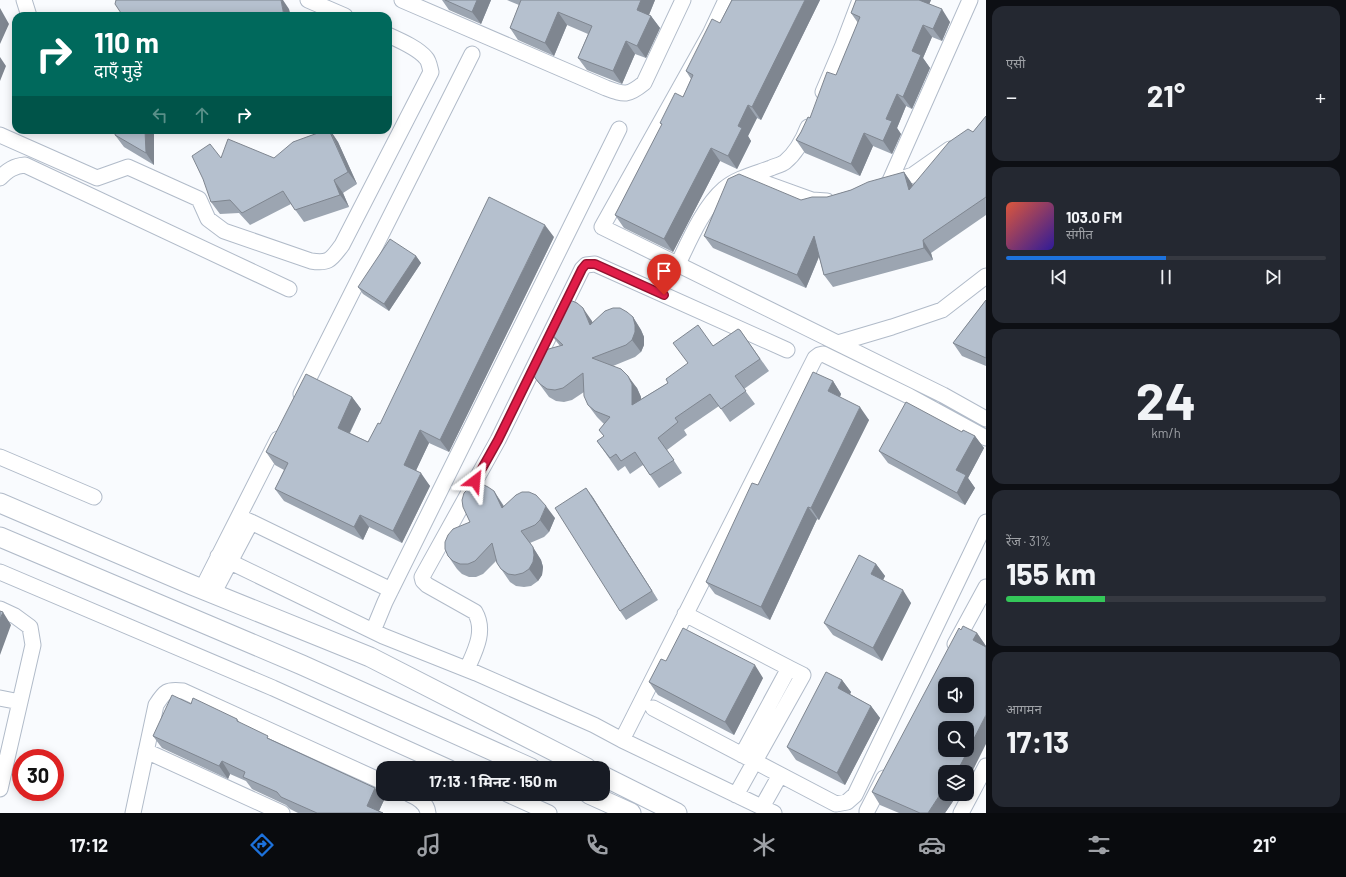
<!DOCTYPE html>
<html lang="hi">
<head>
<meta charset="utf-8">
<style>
	:root { --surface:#171b24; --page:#242831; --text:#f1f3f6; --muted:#9ea1a6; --line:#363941; --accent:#1d72dc }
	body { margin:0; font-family:Barlow,"Noto Sans Devanagari",sans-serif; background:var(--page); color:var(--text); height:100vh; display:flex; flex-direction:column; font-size:15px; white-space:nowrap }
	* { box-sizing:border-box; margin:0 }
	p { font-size:13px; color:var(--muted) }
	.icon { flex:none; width:22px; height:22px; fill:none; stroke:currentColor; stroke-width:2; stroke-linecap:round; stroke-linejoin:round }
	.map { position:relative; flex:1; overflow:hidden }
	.sheet { display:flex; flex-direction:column; gap:6px; padding:6px; background:#0d0f14; width:360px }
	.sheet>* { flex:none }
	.banner { position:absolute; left:12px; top:12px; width:380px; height:122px; border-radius:12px; box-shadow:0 2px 10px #0003; background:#00695c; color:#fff; overflow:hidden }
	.fabs { position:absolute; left:938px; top:677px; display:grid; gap:8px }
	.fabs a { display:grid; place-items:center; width:36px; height:36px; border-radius:8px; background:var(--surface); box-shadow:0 2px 10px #0003; font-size:20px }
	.speed { position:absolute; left:12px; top:749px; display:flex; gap:8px; font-size:20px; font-weight:700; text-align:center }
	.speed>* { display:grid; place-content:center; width:52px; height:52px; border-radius:50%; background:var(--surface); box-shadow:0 2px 10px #0003; line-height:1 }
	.speed .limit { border:6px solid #d22; background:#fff; color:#111 }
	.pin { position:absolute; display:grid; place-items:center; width:34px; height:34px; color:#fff; margin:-41px -17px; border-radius:50% 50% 50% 0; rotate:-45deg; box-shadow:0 0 4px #0007 }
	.pin .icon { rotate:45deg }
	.me { position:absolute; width:44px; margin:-22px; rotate:29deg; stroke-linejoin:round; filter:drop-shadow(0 0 3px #0008) }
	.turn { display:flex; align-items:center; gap:14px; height:84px; padding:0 16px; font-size:18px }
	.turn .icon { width:52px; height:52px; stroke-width:2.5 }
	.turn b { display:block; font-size:28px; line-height:34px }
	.lanes { display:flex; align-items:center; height:38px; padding:0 16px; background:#0003; justify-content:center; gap:20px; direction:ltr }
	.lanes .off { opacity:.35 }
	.big { font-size:30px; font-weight:700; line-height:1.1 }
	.sheet .card { flex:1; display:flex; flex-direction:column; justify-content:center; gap:6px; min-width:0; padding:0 14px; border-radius:12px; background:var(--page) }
	.sheet .dial { align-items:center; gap:0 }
	.dial b { font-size:52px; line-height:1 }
	.song { display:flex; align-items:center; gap:12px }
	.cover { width:48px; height:48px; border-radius:6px; background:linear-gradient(135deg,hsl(10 70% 55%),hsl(250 70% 35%)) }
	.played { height:4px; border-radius:2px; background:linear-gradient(90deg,var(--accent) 50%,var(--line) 50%) }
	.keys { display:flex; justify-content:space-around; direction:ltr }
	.heat { display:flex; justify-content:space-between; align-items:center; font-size:22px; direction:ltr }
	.charge { height:6px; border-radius:3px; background:linear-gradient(90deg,#34c759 31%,var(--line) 0) }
	.trip { position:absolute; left:376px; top:761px; width:234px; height:40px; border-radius:12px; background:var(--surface); box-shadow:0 2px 10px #0003; font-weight:700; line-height:40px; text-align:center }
	.tabs { display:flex; height:64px; justify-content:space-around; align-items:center; background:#090b0e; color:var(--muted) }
	.tabs .icon { width:28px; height:28px }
	.tabs .selected { color:var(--accent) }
	.tabs b { font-size:18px; color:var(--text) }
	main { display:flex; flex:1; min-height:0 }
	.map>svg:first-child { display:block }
</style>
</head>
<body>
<main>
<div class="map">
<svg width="986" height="813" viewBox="0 0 986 813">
	<rect width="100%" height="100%" fill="#f9fbfe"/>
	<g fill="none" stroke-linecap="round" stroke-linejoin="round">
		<defs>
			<path id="minor" d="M24,0L29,16
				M308,0L345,16
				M402,0L606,88C625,95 628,96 644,83L683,0
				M726,0L710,34L602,227L943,395L986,419
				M823,92L843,45L860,0
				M0,135L97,178L128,167L199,199L208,219L224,231L311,261C330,264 331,259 342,245L431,72C430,68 429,61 426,58C418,48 399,40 388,35
				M748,177L812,200L827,201
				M0,178C8,170 14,166 25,165L289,289
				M888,183L913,175L950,149
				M889,183L970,0
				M678,264C689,241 704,206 724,189C737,178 755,174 771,168C775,166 781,165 785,162C796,153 803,140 808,127
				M838,343L892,327L942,310L986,276
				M301,394L472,54
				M0,457L94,497
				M251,522L391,590
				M218,556L383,636L476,673L594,725L622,740L774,813
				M0,572L273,688L450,768
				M202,589L278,439
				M213,594L251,522L242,518
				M0,609L15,616L30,627L33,645L0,789
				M685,614L789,668
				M373,631L385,602L619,129
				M955,644L986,587
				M467,669C475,651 486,631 475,612L427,585L423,581L422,577L498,440L582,269L586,265L595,264L787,350
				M0,698L20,702
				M653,708L836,804L847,802L855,795L986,522
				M622,740L815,358L819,355L823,354L909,396L986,438
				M146,751L282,813
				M409,794C418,798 427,803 428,813
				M507,794L549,813
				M736,795L803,675L789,668L742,755
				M762,807L780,775
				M133,813L156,705C165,691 167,689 183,691L383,782
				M867,813V811L884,778
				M961,813L986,766"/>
			<path id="tertiary" d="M0,503L192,585L370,657L587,768
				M0,537L302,665L531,768
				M603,776L677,813
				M589,794L631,813"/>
		</defs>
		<use href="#minor" stroke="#b1bbc9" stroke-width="17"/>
		<use href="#tertiary" stroke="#b1bbc9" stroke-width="21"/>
		<use href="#minor" stroke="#fff" stroke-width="15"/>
		<use href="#tertiary" stroke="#fff" stroke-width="19"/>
	</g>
	<path fill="#9ca5b1" d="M442,0H491L481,24L449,10Z
		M507,0H655L649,15L651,16L660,28L646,58L635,54L622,84L587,70L578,58L588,34L567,25L554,56L518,40L510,28L519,5Z
		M731,0H820L761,120L757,118L748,136L751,141L737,169L720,161L673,252L624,228L615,215L662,125L660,123L683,97L691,79L686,71L720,23L731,1Z
		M856,0H931L929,4L950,22L942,41L932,37L923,58L930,68L912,109L906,106L897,128L901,134L892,154L873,146L860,176L805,153L796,140L836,75L858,23L851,13Z
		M986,116V215L931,253L933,260L833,287L824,275L819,257L806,288L713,248L704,236L801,200L827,197L851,190L904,172L913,186L973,132Z
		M330,130L338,142L357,184L343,193L349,207L304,222L291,204L250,225L239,213L220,214L211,202L221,158H274Z
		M154,131V165L124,147L115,135Z
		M554,237L449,452L429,443L416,470L430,486L402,543L369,527L363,540L284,501L275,489L284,470L275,465L266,452L352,397L361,409L350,433L368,442L380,424Z
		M416,256L421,263L389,311L363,294L358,287Z
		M986,300V366L962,356L953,343Z
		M633,317L641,330L644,337V345L641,352L635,357L613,366L637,388L641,397V399L668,383L713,346L740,330L769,371L744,389L755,404L730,422L719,406L684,430L687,435L667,450L682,473L659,488L643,465L630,474L625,466L618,471L597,441L604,436L599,430L604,424L597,417L588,405L584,392L572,400L564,402L556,401L549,397L535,378L560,346L549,332L592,321V323Z
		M833,381L841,394L840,397L869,420L819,520L817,519L770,620L715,594L706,582L758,485Z
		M962,432L975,436L984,448L968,478L975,488L965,505L888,463L879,451Z
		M494,491L504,506L555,518L549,532L544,537L530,543L541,560L543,567L542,575L538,581L531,586L524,587L516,586L510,582L497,563L496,561L483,574L476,577H469L462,574L457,569L448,556L470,522Z
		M592,496L658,600L626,620L620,611Z
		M876,564L885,576L883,580L911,603L882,661L833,635L824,623Z
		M977,633L986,646L970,776L967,780V772L945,794H958L945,813H899L880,805L872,792Z
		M666,661L763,678L734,735L658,695L649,682Z
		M842,680L851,692L850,694L871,706L880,718L845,785L796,760L787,747Z
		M191,704L237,719L240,723L270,739L375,788L384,800L379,811L383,813H298L290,809L286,805L252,789L246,781L230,774L228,779L162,748L153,736Z"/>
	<path fill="#7f8690" d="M281,0H283L289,9L291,16H284Z
		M477,0H491L481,24L472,12Z
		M641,0H655L646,22L637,10Z
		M805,0H820L761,120L752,107Z
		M918,0H931L926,12Z
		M0,8L9,24L0,44Z
		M942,9L950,22L942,41L933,29Z
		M558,12L567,25L554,56L545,43Z
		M651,16L660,28L646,58L637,46Z
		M923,25L932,37L923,58L930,68L912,109L903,97L912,51Z
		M626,41L635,54L622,84L613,71Z
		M0,57L6,66L0,81Z
		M897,94L906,106L897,128L901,134L892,154L883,141L886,119Z
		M748,105L757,118L748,136L751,141L737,169L728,156L738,126Z
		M145,130H154V165L146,153Z
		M330,130L338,142L357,184L348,172Z
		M864,133L873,146L860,176L851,164Z
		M711,148L720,161L673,252L664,239Z
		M904,172L913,185L918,203L909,190Z
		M334,180L343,193L349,207L340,195Z
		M545,225L554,237L449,452L440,440Z
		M814,236L822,249L806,288L797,275Z
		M923,240L931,253L933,260L924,248Z
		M416,256L421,263L389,311L384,304Z
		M583,308L592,321L599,338L590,325Z
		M633,317L641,330L644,337V345L641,352L632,340Z
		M628,376L637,388L641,397V417L632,405Z
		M833,381L841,394L837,404L828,391Z
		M352,397L361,409L346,440L338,428Z
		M860,407L869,420L819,520L811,508Z
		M420,430L429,443L413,477L404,465Z
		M975,436L984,448L968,478L975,488L965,505L957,493L956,470Z
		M421,473L430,486L402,543L393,531Z
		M586,488L592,496L658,600L652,591Z
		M494,491L502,504L511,520L502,508Z
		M546,506L555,518L549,532L540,520Z
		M808,507L817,519L770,620L761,607Z
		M360,515L369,527L363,540L354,527Z
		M533,547L541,560L543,567L542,575L538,581L529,569Z
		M876,564L885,576L880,586L871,574Z
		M903,590L911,603L882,661L873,648Z
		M3,612L11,625L0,655V619Z
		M977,633L986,646L982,653L973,640Z
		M755,665L763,678L734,735L725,722Z
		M842,680L851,692L847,701L838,688Z
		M871,706L880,718L845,785L837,773Z
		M986,715V744L970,776L967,780V772H955Z
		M222,761L230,774L228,779L219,766Z
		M945,787V794H958L945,813H928Z
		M375,788L384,800L378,813L367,806Z"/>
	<path fill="#b5c0ce" stroke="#7f8690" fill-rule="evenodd" d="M116,0H281L284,16H123L115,4Z
		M445,0H477L472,12Z
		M521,0H641L637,10L651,16L637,46L626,41L613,71L578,58L592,26L558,12L545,43L510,28Z
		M732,0H805L752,107L748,105L738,126L742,128L728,156L711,148L664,239L615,215L662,124L660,123L675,93L683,97L693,75L686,71L712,19L720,23Z
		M856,0H919L942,9L933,29L923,25L912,51L921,55L903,97L897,94L886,119L892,121L883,141L864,133L851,164L796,140L801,132L808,117L810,118L827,72L836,75L860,17L851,13Z
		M986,116V197L923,240L924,248L824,275L814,236L797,275L704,236L728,179L739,174L801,200L812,197H827L851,190L868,182L904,172L909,190L949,142L968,129L973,132Z
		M116,130H145L146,153L115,135Z
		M326,130H329L348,172L334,180L340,195L295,210L283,191L242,213L230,200L211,202L203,179L192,156L210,144L221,158L228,139L274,158L293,142Z
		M489,197L545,225L440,440L420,430L404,465L421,473L393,531L360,515L354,527L275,489L288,463L266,452L306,374L352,397L338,428L368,442L378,423L380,424Z
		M390,239L416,256L384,304L358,287Z
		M562,300H570L577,303L583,308L590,325L605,311L613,308H620L627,312L633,317L635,325V332L632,340L626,345L592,358L621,369L628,376L632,384V405L668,383L666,379L688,363L673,343L698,325L713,346L738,329L740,330L760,359L735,376L746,391L721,409L710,394L675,418L678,422L658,438L674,460L650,475L635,452L621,461L616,454L610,458L597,441L604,436L599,430L610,417L595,411L588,405L584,396L583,373L563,388L555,390L547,389L540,384L535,378L533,370L534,362L538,355L545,350L563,345L549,332L548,329Z
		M986,300V358L953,343Z
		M813,372L833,381L828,391L860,407L811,508L808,507L761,607L706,582L752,483L758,485Z
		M906,402L962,432L963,430L975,436L956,470L966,475L957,493L879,451Z
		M482,484L488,487L494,491L502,508L516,495L522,492H529L536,495L546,506L540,520L535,525L521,531L533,547L534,555L533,562L529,569L523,573L515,575L508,574L501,569L497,563L492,543L475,561L468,564H460L453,561L448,556L445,549V542L448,535L453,529L470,522L463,507L462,500L464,493L469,488L475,485Z
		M586,488L652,591L620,611L555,508Z
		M859,555L876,564L871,574L903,590L873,648L824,623Z
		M0,611L3,612L0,619Z
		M963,626L977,633L973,640L986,647V715L961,764L955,772H945V787L928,813H920L872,792L959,628L961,630ZM945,684H967V706H945ZM945,728H967V750H945Z
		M683,628L755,665L725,722L649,682L661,659L666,661Z
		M826,672L842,680L838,688L871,706L837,773L787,747Z
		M172,695L191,704L193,698L237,719V721L268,736L267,738L375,788L367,806L383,813H317L281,797L277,792L243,777L245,772L222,761L219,766L153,736Z"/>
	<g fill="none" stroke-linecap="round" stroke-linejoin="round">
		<defs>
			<path id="route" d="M475,481L498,440L582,269L586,264H595L664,295"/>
		</defs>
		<use href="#route" stroke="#92132f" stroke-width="10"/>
		<use href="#route" stroke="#e11d48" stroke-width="7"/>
	</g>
</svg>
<div class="fabs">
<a><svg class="icon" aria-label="sound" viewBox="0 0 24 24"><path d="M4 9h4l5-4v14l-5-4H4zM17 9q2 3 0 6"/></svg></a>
<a><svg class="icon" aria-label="search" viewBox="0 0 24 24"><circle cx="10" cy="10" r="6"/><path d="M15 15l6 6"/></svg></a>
<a><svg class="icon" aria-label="layers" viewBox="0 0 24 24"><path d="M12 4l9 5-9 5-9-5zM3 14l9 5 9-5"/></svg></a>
</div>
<div class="speed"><div class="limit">30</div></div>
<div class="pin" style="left:664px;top:295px;background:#d93025"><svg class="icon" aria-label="arrive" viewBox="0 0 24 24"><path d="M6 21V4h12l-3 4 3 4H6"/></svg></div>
<svg class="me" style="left:475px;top:481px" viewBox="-20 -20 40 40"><path d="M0-17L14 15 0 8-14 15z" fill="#e11d48" stroke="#fff" stroke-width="4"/></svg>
<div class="trip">17:13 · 1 मिनट · 150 m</div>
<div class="banner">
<div class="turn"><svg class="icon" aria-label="right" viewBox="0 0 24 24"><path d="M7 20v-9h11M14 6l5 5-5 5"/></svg><div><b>110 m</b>दाएँ मुड़ें</div></div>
<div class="lanes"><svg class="icon off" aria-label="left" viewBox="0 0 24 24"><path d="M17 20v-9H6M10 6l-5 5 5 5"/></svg><svg class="icon off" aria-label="ahead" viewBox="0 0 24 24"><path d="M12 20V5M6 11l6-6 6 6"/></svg><svg class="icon" aria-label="right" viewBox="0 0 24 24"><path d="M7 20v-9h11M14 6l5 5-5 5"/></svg></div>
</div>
</div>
<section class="sheet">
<div class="card"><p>एसी</p>
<div class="heat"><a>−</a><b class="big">21°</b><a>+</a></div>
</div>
<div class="card">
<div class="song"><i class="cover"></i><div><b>103.0 FM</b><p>संगीत</p></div></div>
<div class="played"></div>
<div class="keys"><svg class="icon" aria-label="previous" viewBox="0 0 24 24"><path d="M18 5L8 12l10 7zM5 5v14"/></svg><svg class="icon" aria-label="pause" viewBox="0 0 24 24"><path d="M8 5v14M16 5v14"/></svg><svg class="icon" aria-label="next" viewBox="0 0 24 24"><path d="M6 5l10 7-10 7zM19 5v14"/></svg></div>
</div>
<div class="card dial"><b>24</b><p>km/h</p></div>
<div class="card"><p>रेंज · 31%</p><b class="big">155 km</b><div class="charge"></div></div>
<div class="card"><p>आगमन</p><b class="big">17:13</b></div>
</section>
</main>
<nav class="tabs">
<b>17:12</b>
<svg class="icon selected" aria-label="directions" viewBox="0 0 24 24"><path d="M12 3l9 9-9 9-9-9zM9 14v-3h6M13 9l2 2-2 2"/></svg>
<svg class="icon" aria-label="music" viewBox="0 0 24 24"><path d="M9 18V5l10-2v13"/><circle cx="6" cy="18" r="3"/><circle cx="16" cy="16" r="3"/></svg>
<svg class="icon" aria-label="phone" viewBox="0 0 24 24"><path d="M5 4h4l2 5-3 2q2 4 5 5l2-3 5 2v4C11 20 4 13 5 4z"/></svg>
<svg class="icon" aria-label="climate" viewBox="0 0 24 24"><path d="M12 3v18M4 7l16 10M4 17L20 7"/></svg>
<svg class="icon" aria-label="car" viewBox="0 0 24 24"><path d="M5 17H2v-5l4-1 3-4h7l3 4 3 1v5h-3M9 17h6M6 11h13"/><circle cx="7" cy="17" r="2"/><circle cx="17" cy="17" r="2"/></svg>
<svg class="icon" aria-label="filters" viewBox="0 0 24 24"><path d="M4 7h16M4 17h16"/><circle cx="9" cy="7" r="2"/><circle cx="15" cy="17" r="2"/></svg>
<b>21°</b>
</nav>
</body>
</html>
